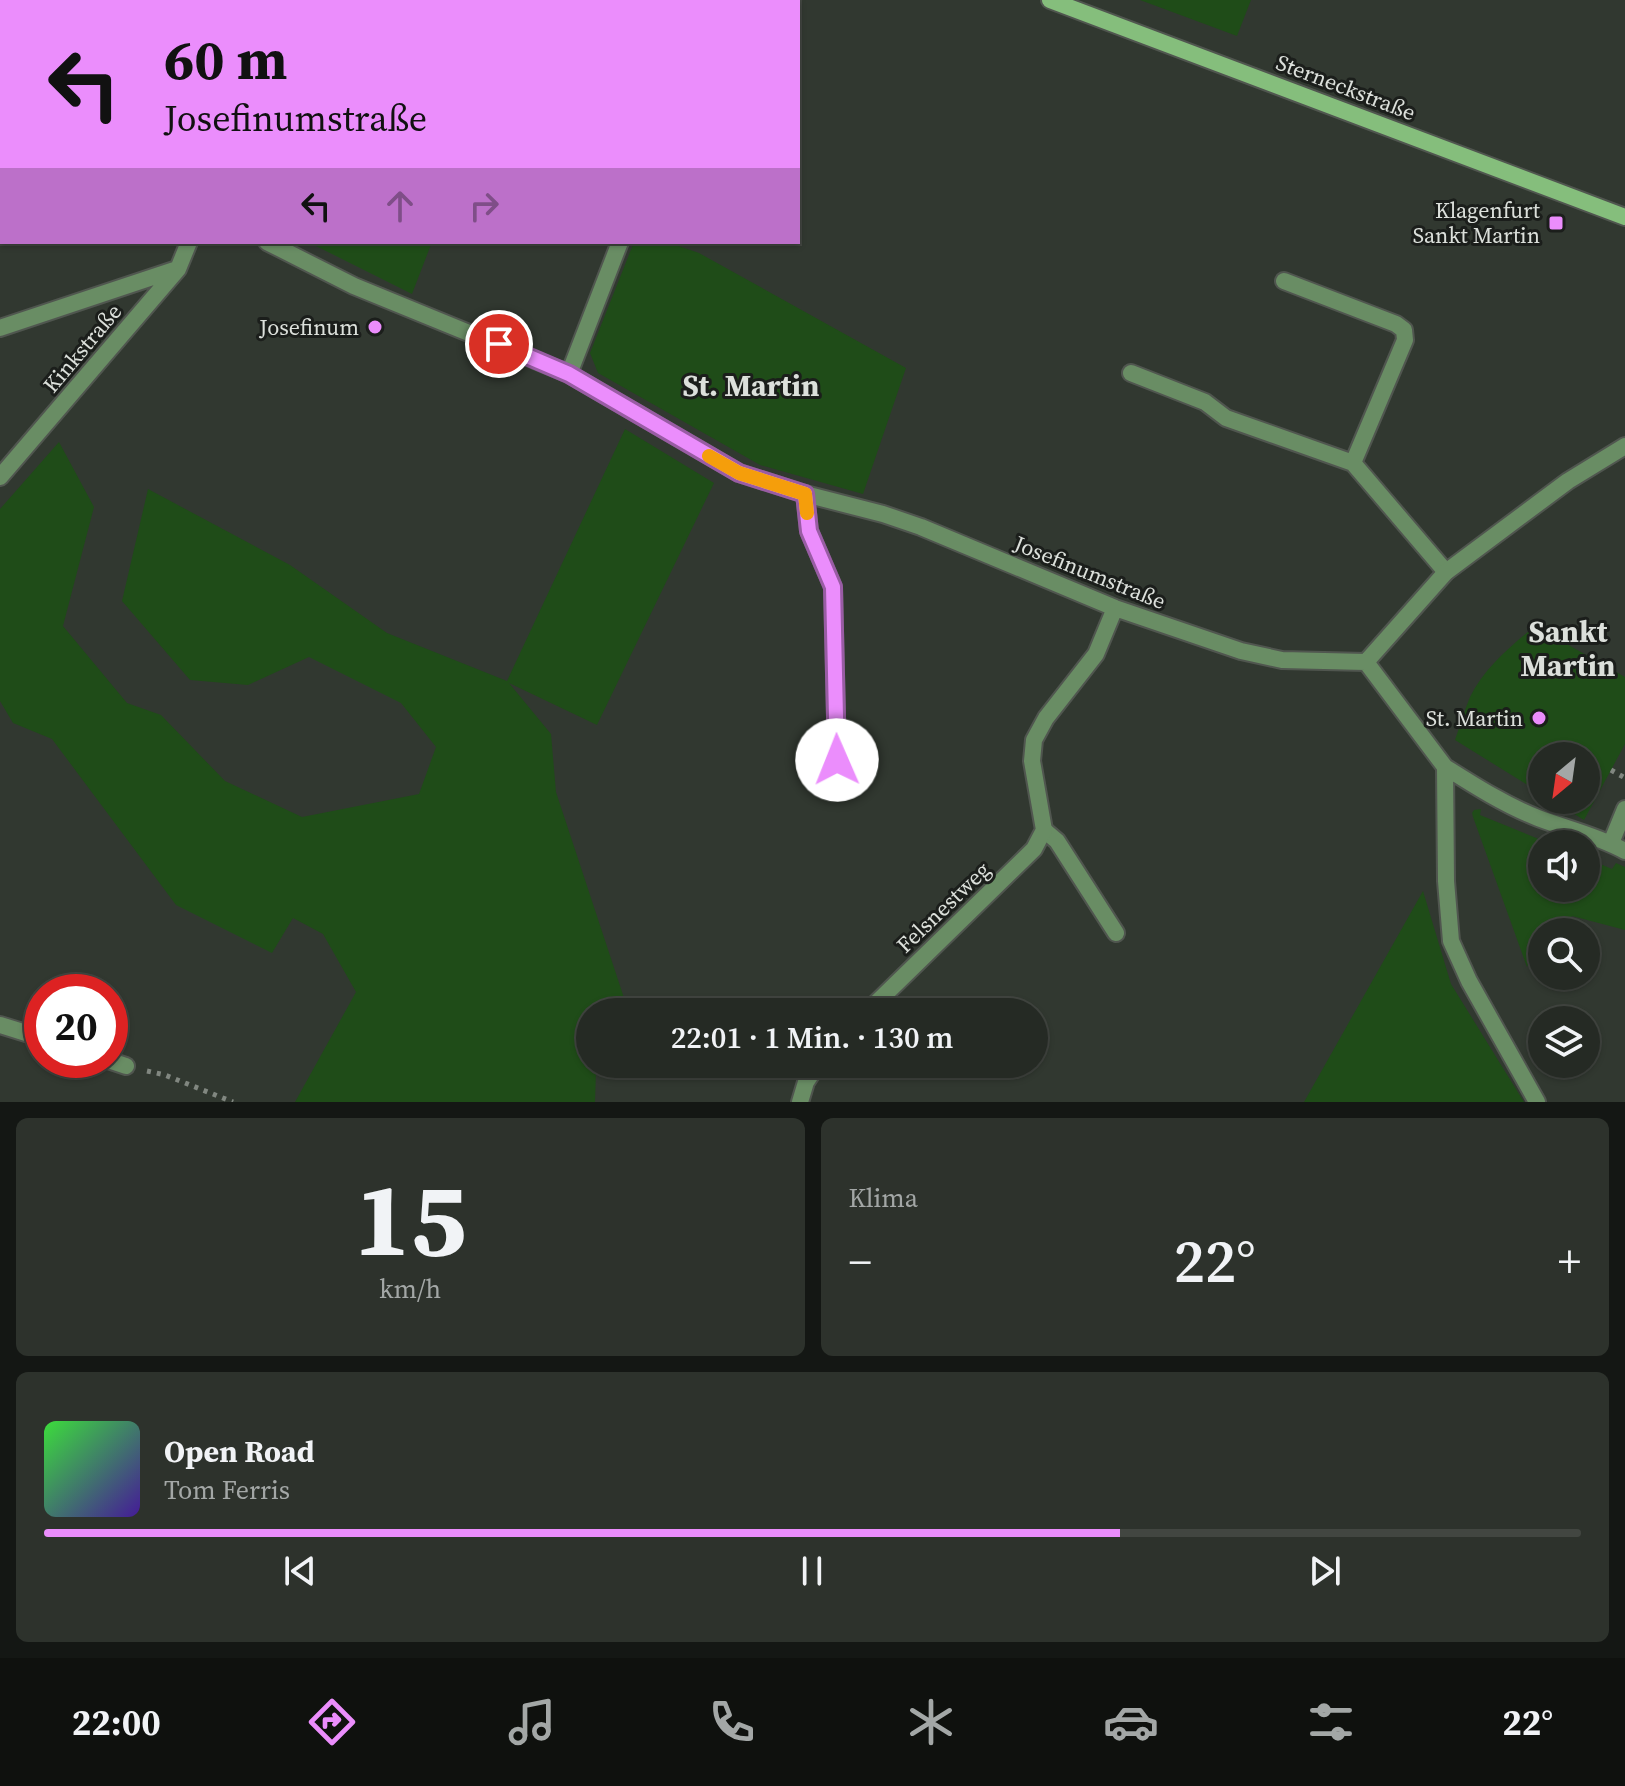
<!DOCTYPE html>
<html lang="de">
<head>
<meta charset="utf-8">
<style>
	:root { --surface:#252a24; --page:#2d322c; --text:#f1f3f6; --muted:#a3a7a6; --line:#424641; --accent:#eb8dfc }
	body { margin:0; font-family:"Source Serif 4",serif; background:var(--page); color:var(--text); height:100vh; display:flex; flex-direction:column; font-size:30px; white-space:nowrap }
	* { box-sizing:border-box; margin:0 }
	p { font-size:26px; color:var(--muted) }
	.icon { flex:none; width:44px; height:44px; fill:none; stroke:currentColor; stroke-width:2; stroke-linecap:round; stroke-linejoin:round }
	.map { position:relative; height:1102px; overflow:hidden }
	.panel { display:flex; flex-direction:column; gap:16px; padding:16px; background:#141714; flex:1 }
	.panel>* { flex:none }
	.guide { position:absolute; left:0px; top:0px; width:800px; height:244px; box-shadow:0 2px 6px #0004,0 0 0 2px var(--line); background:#eb8dfc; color:#111; overflow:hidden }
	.needle { width:52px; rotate:209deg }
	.fabs { position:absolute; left:1528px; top:742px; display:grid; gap:16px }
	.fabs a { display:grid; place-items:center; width:72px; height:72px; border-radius:50%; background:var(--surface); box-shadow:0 2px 6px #0004,0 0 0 2px var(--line); font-size:40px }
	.speed { position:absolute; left:24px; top:974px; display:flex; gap:16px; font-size:40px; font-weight:700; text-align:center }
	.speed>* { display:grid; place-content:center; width:104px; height:104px; border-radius:50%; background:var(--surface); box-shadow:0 2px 6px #0004,0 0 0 2px var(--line); line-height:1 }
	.speed .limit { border:12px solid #d22; background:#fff; color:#111 }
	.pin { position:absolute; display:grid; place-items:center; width:68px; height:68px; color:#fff; margin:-34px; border:4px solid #fff; border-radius:50%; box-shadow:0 2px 8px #0007 }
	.me { position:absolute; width:88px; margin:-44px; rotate:359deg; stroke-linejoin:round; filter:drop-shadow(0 0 6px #0008) }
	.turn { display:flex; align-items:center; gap:28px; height:168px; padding:0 32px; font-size:36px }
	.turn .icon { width:104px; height:104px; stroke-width:2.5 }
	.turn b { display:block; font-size:56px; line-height:68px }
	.lanes { display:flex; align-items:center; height:76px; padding:0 32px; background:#0003; justify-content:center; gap:40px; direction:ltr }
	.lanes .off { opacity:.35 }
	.big { font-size:60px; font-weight:600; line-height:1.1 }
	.panel .card { flex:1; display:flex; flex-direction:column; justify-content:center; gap:12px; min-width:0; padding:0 28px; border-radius:12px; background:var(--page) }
	.panel .dial { align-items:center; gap:0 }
	.dial b { font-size:104px; line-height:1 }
	.song { display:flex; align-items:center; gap:24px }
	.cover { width:96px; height:96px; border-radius:12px; background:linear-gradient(135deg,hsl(120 70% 55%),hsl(260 70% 35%)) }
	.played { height:8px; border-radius:4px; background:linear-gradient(90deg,var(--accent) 70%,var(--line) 70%) }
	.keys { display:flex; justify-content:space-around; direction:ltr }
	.heat { display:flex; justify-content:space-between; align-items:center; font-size:44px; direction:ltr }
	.panel .tiles { flex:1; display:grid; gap:16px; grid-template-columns:1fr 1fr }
	.card:last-child { grid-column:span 2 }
	.trip { position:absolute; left:576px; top:998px; width:472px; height:80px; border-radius:40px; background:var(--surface); box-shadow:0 2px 6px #0004,0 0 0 2px var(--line); font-weight:600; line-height:80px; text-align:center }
	.dock { display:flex; height:128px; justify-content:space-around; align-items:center; background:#0f110e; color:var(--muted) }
	.dock .icon { width:56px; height:56px }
	.dock .selected { color:var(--accent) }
	.dock b { font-size:36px; color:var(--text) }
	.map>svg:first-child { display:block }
</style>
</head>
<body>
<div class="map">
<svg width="1625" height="1102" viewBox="0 0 1625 1102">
	<rect width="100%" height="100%" fill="#313830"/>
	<path fill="#1f4c18" d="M211,0H355L359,2H211Z
		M1140,0H1251L1237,36Z
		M308,242H432L412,294Z
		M634,242H667L699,253L906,368L863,494L760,465L598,373L590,353Z
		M625,429L714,483L597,725L509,683L551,734L556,792L628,1010L627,1012H590V1064H599L596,1071L595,1102H295L356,992L323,934L293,918L272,953L176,905L52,739L13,723L0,701V509L59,442L94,507L63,626L127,703L161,715L225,781L302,817L419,794L436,747L401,703L309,657L248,685L190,680L122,601L148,489L290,565L387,633L507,681Z
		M1535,626L1625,677V744L1584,820L1552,800H1586V756H1542V794L1455,740C1460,726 1464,711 1470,697C1484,668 1511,646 1535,626Z
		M1481,809L1480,815L1551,844H1542V888H1586V858L1612,869L1616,863L1625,867V930L1572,916L1564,932H1542L1527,967L1473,817L1472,813L1474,810Z
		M1423,891L1451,984L1524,1102H1304Z"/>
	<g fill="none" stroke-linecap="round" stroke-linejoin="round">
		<defs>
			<path id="lane" d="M1284,281L1396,324L1404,330L1405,340L1353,463
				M1131,373L1205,402L1226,418L1353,463L1446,572
				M805,494L809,531L833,587L837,760
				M1044,830L1057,841L1116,933"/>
			<path id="street" d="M387,0L391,2
				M194,2V0
				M713,2L714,0
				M267,242L354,286L569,374L739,473L805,494L883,514L921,527L1115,608L1241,651L1282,660L1366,662
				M0,328L177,269
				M569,374L620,242
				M0,477L178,269L189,242
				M1366,662L1445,767L1446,881L1451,941L1469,981L1537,1102
				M1366,662L1446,572L1568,481L1625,446
				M1445,767C1475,786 1505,805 1538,818C1567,829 1598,836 1625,851
				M1611,843L1625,809
				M867,1012L1034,849L1044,830L1032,761L1034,740L1046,718L1096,654L1115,608
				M0,1025L42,1038
				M108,1060L126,1066
				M800,1102L806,1082L818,1064"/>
			<path id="secondary" d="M1050,0L1625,217"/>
		</defs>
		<use href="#lane" stroke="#50564f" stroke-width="20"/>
		<use href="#street" stroke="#50564f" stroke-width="20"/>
		<use href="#secondary" stroke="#50564f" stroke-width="20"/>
		<path stroke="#818780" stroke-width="5" stroke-dasharray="4 6" stroke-linecap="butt" d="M1611,770L1625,778
			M1586,782L1590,775
			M147,1071L165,1075L233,1102"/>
		<use href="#lane" stroke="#698d64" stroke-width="16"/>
		<use href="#street" stroke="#698d64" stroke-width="16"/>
		<use href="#secondary" stroke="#85be7c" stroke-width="16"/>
	</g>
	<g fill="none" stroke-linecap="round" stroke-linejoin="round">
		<defs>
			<path id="route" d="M499,344L569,374L739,473L805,494L809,531L833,587L837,760"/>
		</defs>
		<use href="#route" stroke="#995ca4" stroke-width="20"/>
		<use href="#route" stroke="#eb8dfc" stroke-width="14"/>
		<path stroke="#f59e0b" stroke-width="14" d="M709,456L739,473L805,494L807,513"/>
	</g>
	<g fill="#eb8dfc" stroke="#1b1e1b" stroke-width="3">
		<rect x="1548" y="215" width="16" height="16" rx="4"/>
		<circle cx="375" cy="327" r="8"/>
		<circle cx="1539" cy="718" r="8"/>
	</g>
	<g text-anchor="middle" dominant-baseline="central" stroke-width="6" stroke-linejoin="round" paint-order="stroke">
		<g font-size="22" fill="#dce0db" stroke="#1b1e1b">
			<text transform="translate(1346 87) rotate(21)">Sterneckstraße</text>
			<text transform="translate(82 348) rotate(-50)">Kinkstraße</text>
			<text transform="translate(1090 572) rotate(22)">Josefinumstraße</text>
			<text transform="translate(943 907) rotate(-44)">Felsnestweg</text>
		</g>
		<g font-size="22" fill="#dce0db" stroke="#1b1e1b" text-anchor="end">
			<text x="1540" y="210">Klagenfurt<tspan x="1540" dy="25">Sankt Martin</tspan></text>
			<text x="359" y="327">Josefinum</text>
			<text x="1523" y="718">St. Martin</text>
		</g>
		<g font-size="30" font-weight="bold" fill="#dce0db" stroke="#1b1e1b">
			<text x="751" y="385">St. Martin</text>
			<text x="1568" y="631">Sankt<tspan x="1568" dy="34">Martin</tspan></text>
		</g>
	</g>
</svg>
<div class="fabs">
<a><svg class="needle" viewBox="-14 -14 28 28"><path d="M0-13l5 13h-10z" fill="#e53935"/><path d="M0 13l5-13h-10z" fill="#a3a7a6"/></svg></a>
<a><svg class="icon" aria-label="sound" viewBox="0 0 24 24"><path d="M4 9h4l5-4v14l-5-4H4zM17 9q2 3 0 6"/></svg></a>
<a><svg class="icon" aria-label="search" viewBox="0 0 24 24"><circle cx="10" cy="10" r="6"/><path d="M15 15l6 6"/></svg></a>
<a><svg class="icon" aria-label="layers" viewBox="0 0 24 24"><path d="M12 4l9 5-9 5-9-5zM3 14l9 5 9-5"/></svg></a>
</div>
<div class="speed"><div class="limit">20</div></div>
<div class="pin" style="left:499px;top:344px;background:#d93025"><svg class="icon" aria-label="arrive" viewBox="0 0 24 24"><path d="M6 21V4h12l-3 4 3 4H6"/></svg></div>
<svg class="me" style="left:837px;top:760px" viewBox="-20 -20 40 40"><circle r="19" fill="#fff"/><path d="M0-13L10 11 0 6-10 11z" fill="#eb8dfc"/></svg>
<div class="trip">22:01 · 1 Min. · 130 m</div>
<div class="guide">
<div class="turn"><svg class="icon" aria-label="left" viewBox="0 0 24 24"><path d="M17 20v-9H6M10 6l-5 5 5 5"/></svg><div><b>60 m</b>Josefinumstraße</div></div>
<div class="lanes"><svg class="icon" aria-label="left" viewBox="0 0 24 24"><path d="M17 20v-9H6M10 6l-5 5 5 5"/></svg><svg class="icon off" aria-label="ahead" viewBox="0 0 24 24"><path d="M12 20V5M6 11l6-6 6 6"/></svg><svg class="icon off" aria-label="right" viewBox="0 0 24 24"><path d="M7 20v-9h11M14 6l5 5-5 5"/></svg></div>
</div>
</div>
<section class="panel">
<div class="tiles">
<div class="card dial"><b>15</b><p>km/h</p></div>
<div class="card"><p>Klima</p>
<div class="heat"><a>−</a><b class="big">22°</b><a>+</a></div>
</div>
<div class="card">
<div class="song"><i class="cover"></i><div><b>Open Road</b><p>Tom Ferris</p></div></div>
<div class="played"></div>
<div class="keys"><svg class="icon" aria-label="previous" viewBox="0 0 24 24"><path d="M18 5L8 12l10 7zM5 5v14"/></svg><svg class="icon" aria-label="pause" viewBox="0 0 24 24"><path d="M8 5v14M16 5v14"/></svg><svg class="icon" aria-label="next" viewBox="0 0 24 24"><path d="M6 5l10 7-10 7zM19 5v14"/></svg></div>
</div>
</div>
</section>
<nav class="dock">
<b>22:00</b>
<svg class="icon selected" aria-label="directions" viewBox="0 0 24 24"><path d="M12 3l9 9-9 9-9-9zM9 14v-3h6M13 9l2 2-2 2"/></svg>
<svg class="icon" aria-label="music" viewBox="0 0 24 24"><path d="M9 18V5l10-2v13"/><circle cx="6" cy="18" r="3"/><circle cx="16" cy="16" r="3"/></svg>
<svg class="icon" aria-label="phone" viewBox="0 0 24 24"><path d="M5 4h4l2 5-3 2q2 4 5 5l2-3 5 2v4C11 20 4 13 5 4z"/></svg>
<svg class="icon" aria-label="climate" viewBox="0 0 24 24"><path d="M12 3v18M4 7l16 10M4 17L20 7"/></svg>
<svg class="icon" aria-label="car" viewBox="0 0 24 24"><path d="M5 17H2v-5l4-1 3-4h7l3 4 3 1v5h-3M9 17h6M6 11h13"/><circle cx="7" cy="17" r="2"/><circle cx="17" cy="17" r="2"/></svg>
<svg class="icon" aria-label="filters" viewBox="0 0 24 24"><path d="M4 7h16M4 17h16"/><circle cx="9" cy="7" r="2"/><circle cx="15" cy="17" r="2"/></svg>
<b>22°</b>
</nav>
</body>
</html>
